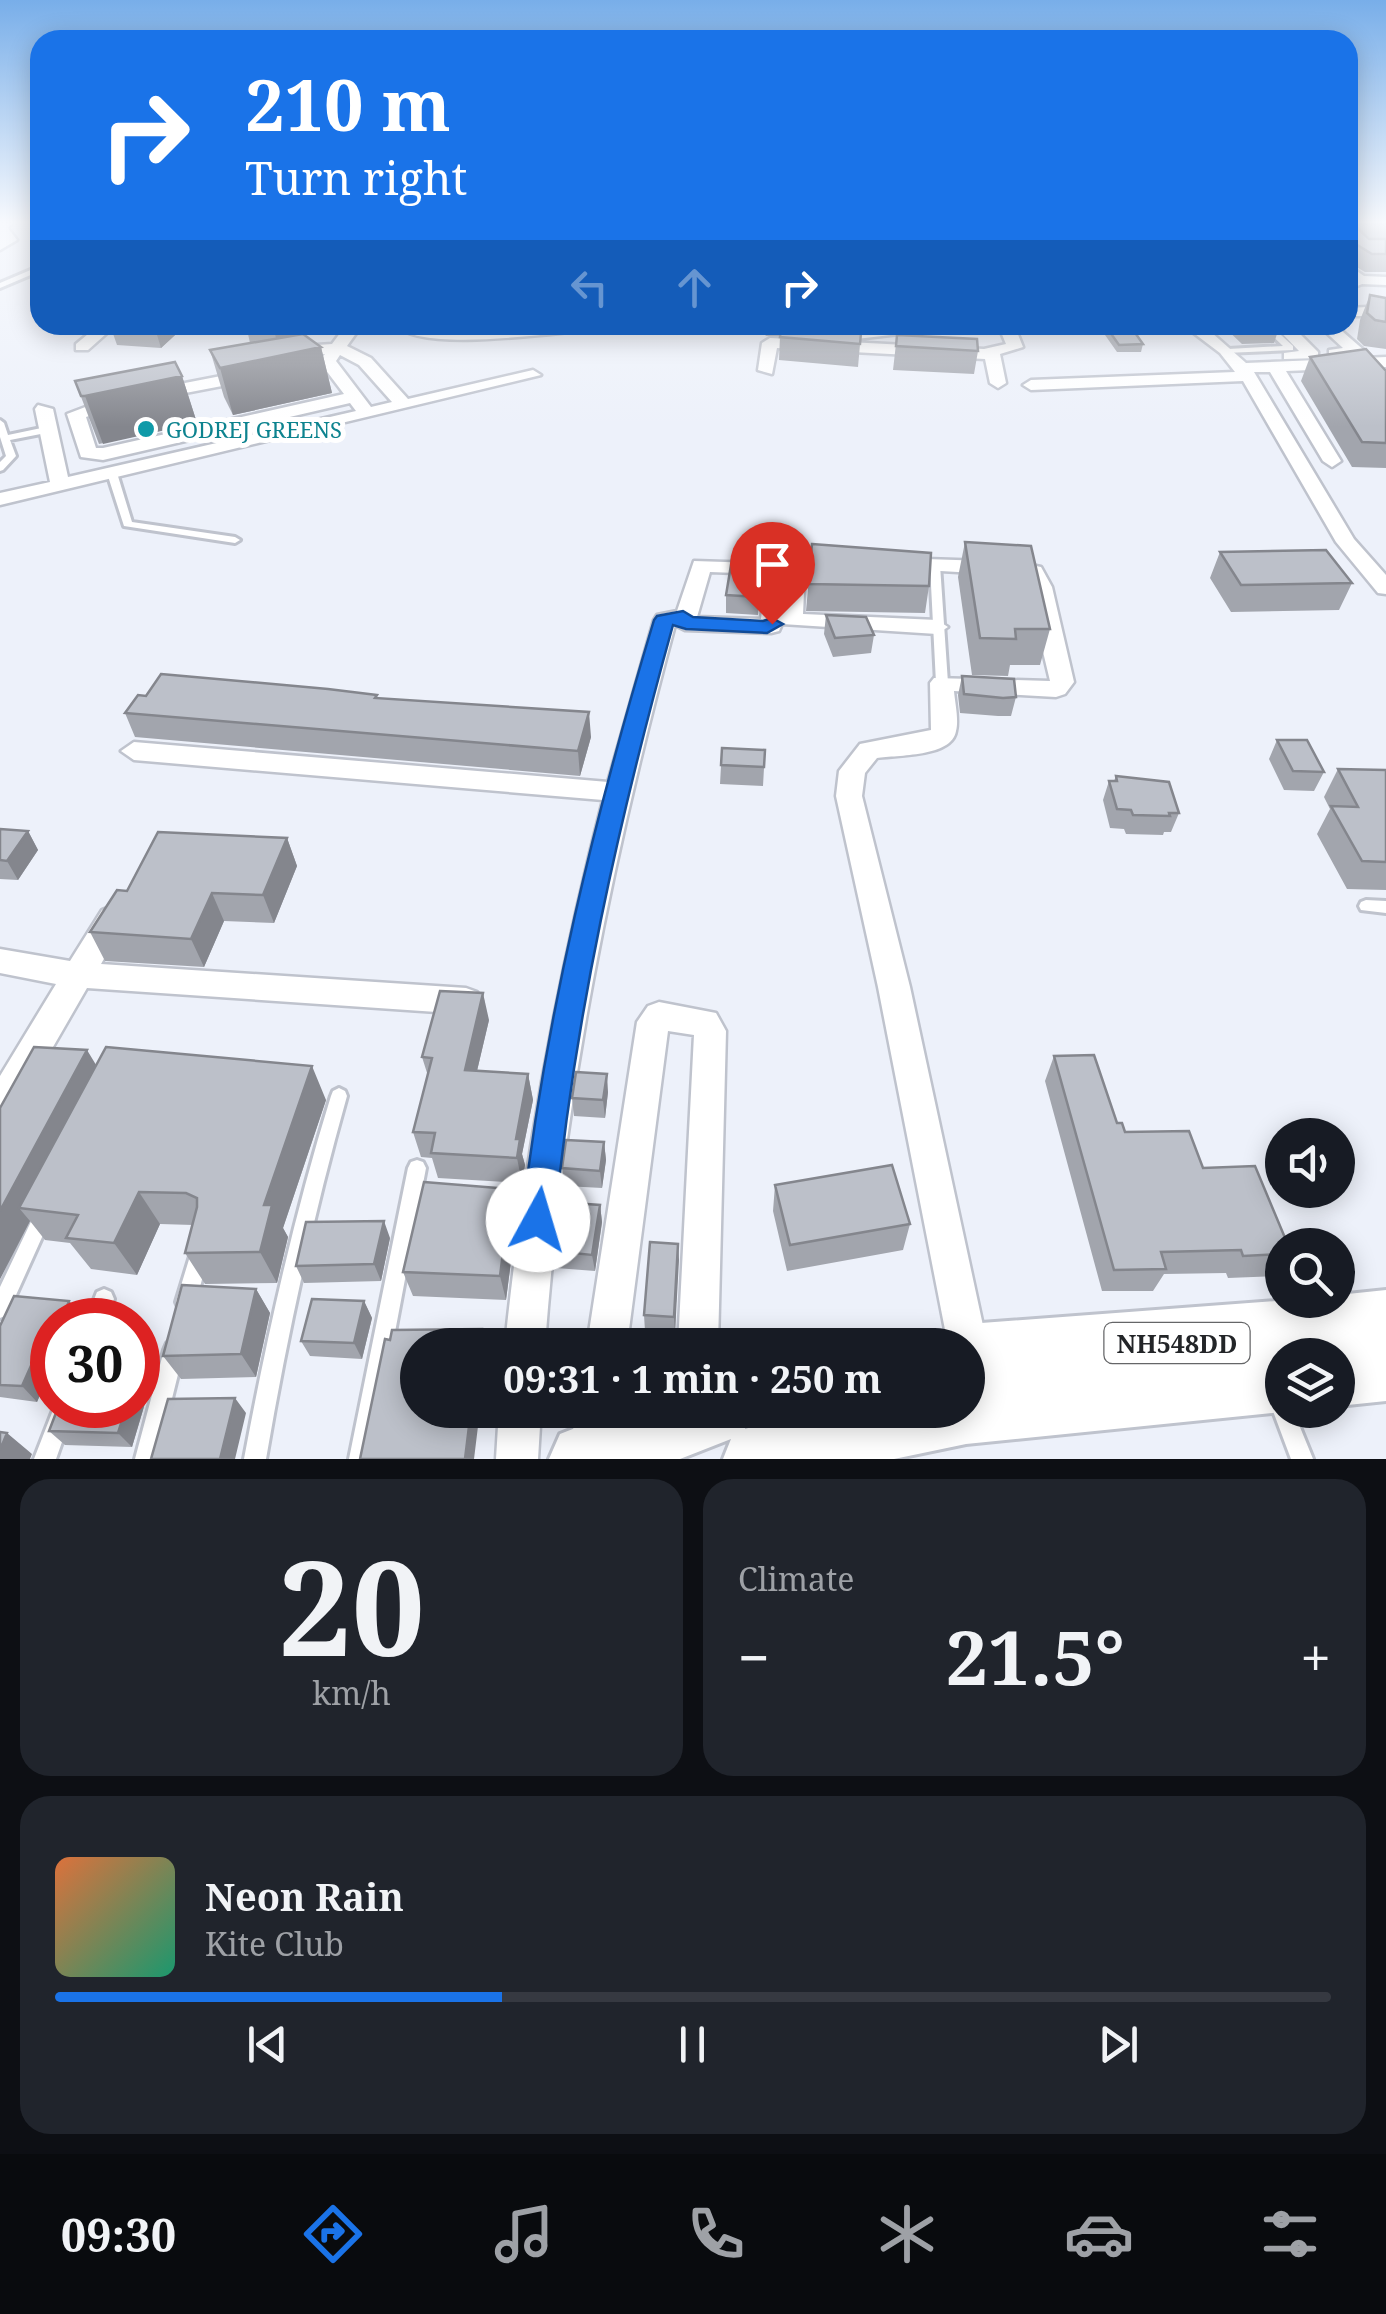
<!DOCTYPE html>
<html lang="en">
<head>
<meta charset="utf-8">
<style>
	:root { --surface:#171b24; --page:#20242c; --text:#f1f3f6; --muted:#9ea1a6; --line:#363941; --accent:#1a73e8 }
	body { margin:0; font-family:"Noto Serif",serif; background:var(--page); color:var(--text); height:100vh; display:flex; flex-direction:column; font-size:38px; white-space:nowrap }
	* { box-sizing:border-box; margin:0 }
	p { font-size:32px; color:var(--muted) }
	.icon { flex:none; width:55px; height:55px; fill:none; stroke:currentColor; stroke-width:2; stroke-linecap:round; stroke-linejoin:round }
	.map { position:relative; height:1459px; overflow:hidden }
	.drawer { display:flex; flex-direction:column; gap:20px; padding:20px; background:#0d0f14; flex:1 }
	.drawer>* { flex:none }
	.banner { position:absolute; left:30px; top:30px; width:1328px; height:305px; border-radius:30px; box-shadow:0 5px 25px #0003; background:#1a73e8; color:#fff; overflow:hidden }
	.controls { position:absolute; left:1265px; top:1118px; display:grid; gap:20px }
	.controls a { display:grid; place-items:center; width:90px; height:90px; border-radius:50%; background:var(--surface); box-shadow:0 5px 25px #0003; font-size:50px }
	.speed { position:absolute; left:30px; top:1298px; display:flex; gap:20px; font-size:50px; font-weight:700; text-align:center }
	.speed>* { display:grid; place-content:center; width:130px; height:130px; border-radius:50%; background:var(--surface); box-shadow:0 5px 25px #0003; line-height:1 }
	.speed .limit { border:15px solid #d22; background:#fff; color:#111 }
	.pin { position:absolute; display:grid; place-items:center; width:85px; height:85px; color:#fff; margin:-102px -42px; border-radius:50% 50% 50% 0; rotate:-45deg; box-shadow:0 0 10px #0007 }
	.pin .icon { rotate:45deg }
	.me { position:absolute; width:110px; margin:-55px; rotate:6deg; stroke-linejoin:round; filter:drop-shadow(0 0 8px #0008) }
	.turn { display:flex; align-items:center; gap:35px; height:210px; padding:0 50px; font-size:45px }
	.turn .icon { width:130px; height:130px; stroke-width:2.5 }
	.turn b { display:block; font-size:70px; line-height:85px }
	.lanes { display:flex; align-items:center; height:95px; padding:0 50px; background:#0003; justify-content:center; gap:50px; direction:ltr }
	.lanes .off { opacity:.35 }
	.big { font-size:75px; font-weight:700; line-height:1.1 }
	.drawer .widget { flex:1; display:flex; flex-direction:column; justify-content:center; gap:15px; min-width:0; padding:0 35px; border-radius:30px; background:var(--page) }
	.drawer .dial { align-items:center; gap:0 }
	.dial b { font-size:130px; line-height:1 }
	.song { display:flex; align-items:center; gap:30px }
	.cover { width:120px; height:120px; border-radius:15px; background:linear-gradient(135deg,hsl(20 70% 55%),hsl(160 70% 35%)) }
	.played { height:10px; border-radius:5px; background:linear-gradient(90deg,var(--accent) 35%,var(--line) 35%) }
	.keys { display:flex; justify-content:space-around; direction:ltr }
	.heat { display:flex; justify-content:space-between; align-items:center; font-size:55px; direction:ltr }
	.drawer .tiles { flex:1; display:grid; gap:20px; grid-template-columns:1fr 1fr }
	.widget:last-child { grid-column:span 2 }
	.trip { position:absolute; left:400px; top:1328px; width:585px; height:100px; border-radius:50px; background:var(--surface); box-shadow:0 5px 25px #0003; font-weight:700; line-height:100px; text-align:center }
	.menu { display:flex; height:160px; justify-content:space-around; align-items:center; background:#090b0e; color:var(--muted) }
	.menu .icon { width:70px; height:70px }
	.menu .current { color:var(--accent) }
	.menu b { font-size:45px; color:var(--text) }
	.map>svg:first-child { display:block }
</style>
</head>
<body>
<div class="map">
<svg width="1386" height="1459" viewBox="0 0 1386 1459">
	<rect width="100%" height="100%" fill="#edf1fa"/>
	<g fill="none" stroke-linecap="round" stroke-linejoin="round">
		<defs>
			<path id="lane" d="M40,241V245L37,244V242Z
				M40,266V271L0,288V283Z
				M1261,325H1270L1293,346V350L1225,353V349H1228L1283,346Z
				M0,420L4,423L8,435L51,426L55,429L51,432L10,440L16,456L3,470L0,471V462L6,456L0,437Z
				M112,470L117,473L132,522L235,537L240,540L235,543L124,526L107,473Z
				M935,562L940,565L948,683L942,687L936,683L930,565Z
				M1366,900L1386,901V913L1361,910L1359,906L1361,902Z
				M339,1088L345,1091L347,1096C313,1216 287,1336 266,1459H244C267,1336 294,1215 331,1096L333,1091Z
				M417,1160L423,1162L426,1168L371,1459H349L408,1168L411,1162Z
				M43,1206L49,1209L52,1215L7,1315L0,1318V1287L37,1209Z
				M200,1244L207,1246L209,1253L196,1302L193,1309L186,1312L179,1309L176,1302L191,1253L193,1246Z
				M104,1289L111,1292L114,1299L106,1320H86L97,1292Z
				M174,1340L181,1343L184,1350L157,1459H135L164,1350L167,1343Z
				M1277,1385L1282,1387V1410H1293L1313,1459H1291L1267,1395L1270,1388Z
				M55,1405H75L56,1459H34Z"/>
			<path id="street" d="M0,223H12L8,228L17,240L0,250Z
				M1348,265L1364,276L1386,277V285L1362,284L1348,290Z
				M1386,306V316H1348V308Z
				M99,325H116L88,350H76V344Z
				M346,325H362L347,346L371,358L408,399L533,370L541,375L0,505V493L50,482L35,409L38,405L53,409L68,477L356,411L350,403L103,460L81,457L67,414L109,398H121V406L86,417L96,448H103L344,394L319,361L325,354L287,357L279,352L287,347L332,344ZM340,355L359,365L392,402L371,407L336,361Z
				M396,325L475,329L597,325L589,330C551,333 419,353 396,325Z
				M893,325H941L933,330L848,340L840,335L848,330Z
				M998,325H1203L1246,363L1386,357V367L1286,371L1341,461L1332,467L1323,461L1270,372H1254L1354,539L1386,575V594L1378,593L1336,542L1243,381L1031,390L1023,385L1031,380L1235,372L1220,353L1191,331L1017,332L1023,347L1000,354L1006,383L998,388L990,383L985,359L777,348L772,374L758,370L762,343L770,338L984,349L1006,344Z
				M1274,325H1291L1318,352V358L1284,359V353L1299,351Z
				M1318,325H1335L1366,352L1358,357L1329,356V350L1343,348Z
				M252,370L258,371V379L154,399L145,394L154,389Z
				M841,556L848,558L852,562L848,566L805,570L803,614L937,620L948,627L937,634L782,624L779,631L771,633L685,630L675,625C611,862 563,1099 545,1345H505C524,1160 557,980 603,800L134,760L121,751L134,742L608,782L654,620L657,615L677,611L694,561L785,564L795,558ZM710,572L766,574L761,619L697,617Z
				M896,558L1016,562L1041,567L1052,587L1074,682L1065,694L1056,697L954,691C955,703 959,720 956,731C952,757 897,755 877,758L865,773L862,796L910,987L990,1358L984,1372L970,1378L968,1345H948L878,987L836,796L839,771L860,744L931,730L930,683L934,678L1050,681L1025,576L889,568L885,564L889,560Z
				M112,906L122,910L127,918L101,964L466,988L477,992L482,1001L477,1010L466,1014L87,988L12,1118L0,1122V1076L56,984L0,973V949L70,961L102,910Z
				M659,1002L716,1013L726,1031L718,1345H678L694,1035L668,1031L627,1345H587L637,1022L648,1006Z
				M499,1410H541L538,1459H496Z
				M576,1410H618L609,1459H573L570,1452Z"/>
			<path id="highway" d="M1386,1290V1401L1338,1406V1355H1282V1410H1287L1282,1412L966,1444L894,1459H723L731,1439L680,1459H549L560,1434L621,1410H753L745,1429L807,1410H968V1345H940L944,1334L968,1324L1290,1300H1338V1295Z"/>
		</defs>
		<use href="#lane" stroke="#bfc3cd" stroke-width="6"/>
		<use href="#street" stroke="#bfc3cd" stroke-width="5"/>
		<use href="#highway" stroke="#bfc3cd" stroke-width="6"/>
		<use href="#lane" fill="#fff" fill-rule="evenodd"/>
		<use href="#street" fill="#fff" fill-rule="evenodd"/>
		<use href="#highway" fill="#fff" fill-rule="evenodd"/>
	</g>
	<path fill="#a2a5ad" d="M1348,223H1386V272H1365L1348,262V264Z
		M1370,295L1386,298V349L1364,346L1357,339L1360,320Z
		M110,325H186L161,348L117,345Z
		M246,325H309L302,335L321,347L332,393L233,415L224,397L210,350L250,343Z
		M757,325H860L825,331L861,333L858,367L779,360L780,336H766Z
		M1222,325H1280L1274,343L1242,344Z
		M1107,328L1143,344L1141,352H1117L1105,335Z
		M897,335L978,351L974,374L893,370Z
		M1310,357L1386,371V468L1352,467L1301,381Z
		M182,376L197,423L99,444L75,381Z
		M965,542L1050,629L1040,665H1010L1008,676L972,675L958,577Z
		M812,544L929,586L925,613L806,611Z
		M1220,552L1352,583L1339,610L1231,612L1210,578Z
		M763,560L758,615L726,613V595Z
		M826,615L874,635L871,653L833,657L824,634Z
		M962,676L1016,697L1011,716H998L960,713L958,695Z
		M378,698L591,737L580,776L135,737L125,713Z
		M1277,740L1324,772L1314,791L1284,790L1269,759Z
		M722,748L765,750L763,786L720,784Z
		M1338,769L1386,770V890L1347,889L1317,834L1330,809L1324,797Z
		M1116,776L1179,813L1171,832H1164L1163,835L1126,834L1124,829L1110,828L1103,800L1109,781H1114Z
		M0,829L28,831L38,850L18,880L0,879Z
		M287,838L297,866L274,923L224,921L204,967L105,961L90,932L127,891Z
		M489,1020L477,1071L528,1074L533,1100L522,1154L525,1165L522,1183L438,1178L432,1158L421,1157L413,1132L428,1076L422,1057Z
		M1054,1056L1125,1132L1203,1168L1282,1245V1266L1275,1276L1228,1278L1226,1273L1164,1274L1153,1291H1102L1045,1081Z
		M96,1065L326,1100L283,1228L288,1237L277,1283L205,1284L185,1253L193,1225L160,1224L137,1275L91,1269L70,1243L45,1240L30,1221L0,1279V1108Z
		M608,1092L605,1118L574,1116L572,1098Z
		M604,1142L606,1160L602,1188L565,1186L562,1168Z
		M775,1185L910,1224L903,1250L787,1271L773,1211Z
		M600,1205L602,1222L595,1271L556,1268L553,1251Z
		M517,1215L506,1300L413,1296L403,1272Z
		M390,1238L381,1281L304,1283L296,1266Z
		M678,1244L675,1333L645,1331L644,1315Z
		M256,1289L270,1313L256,1377L181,1379L163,1356Z
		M14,1296L69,1301L83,1317L82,1320H52V1367L37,1402L0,1397V1326Z
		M364,1301L372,1318L362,1359L310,1356L301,1341Z
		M144,1350L156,1366L132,1447L65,1445L49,1431Z"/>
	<path fill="#84868d" d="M154,325H186L161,348Z
		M273,325H309L296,343L278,347Z
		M811,325H860L810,334Z
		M321,347L332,393L233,415L220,368Z
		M182,376L197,423L103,444L85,396Z
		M589,712L591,737L580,776L578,751Z
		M28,831L38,850L18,880L7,861Z
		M287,838L297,866L274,923L263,895Z
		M212,893L224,921L204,967L191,939Z
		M483,993L489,1020L471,1096L465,1070Z
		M87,1050L104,1078L19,1208L30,1221L0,1279V1211Z
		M312,1066L326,1100L283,1228L288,1237L277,1283L260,1252L264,1205Z
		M528,1074L533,1100L522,1154L525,1165L522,1183L517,1158L516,1139Z
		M607,1074L608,1092L605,1118L603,1100Z
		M604,1142L606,1160L602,1188L600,1171Z
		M511,1189L517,1215L506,1300L500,1276Z
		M139,1192L160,1224L137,1275L114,1243Z
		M600,1205L602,1222L595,1271L592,1255Z
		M384,1221L390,1238L381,1281L374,1264Z
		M678,1244L679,1260L675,1333L674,1317Z
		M256,1289L270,1313L256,1377L241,1354Z
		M69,1301L83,1317L82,1320H62Z
		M364,1301L372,1318L362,1359L354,1343Z
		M482,1329L487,1345H480Z
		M46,1332L52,1339V1367L37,1402L22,1386Z
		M144,1350L156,1366L132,1447L118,1433L127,1405H138V1371Z
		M235,1398L246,1413L235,1459H220Z
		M471,1410H480L474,1459H465Z
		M7,1433L32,1454L30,1459H0V1450Z"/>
	<path fill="#bcc0c9" stroke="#84868d" stroke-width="2.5" d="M1348,223H1352L1369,239H1386V254H1372L1354,243L1351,255H1348Z
		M1370,295L1386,298V322L1375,320L1367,313Z
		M1131,327L1143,344L1119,345L1107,328Z
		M781,329L861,333L860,344L780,337Z
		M303,334L321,347L220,368L210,350Z
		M897,335L977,339L978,351L896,346Z
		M1366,349L1386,371V443L1362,442L1310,357Z
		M175,362L182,376L85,396H81L75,381Z
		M965,542L1031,546L1050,629H1015L1016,639L980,638Z
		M812,544L931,553L929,586L808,584Z
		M1326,550L1352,583L1241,585L1220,552Z
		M732,559L763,560L758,597L726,595Z
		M826,615L866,617L874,635L835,638Z
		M161,674L328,689L377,695L375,698L589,712L578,751L125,713L138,695L146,696Z
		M962,676L1014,679L1016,697L1003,698L964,694Z
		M1277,740H1307L1324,772L1293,771Z
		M722,748L765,750L764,767L721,765Z
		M1338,769L1386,770V862L1362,861L1331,806L1358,807Z
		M1116,776L1169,782L1179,813H1169L1170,816L1133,815L1131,810L1117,809L1109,781H1117Z
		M0,829L28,831L7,861L0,860Z
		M158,832L287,838L263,895L212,893L191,939L90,932L117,890L127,891Z
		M440,991L483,993L465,1070L528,1074L516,1139H520L517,1158L431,1153L435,1133L413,1132L432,1058L422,1057Z
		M34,1047L87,1050L0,1211V1108Z
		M106,1047L312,1066L264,1205H272L260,1252L185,1253L197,1207V1198L186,1193L139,1192L114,1243L66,1238L78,1215L19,1208Z
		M1094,1055L1117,1123H1122L1125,1132L1189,1131L1203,1168L1255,1166L1288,1245H1282V1254L1243,1256L1241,1250L1161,1252L1166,1269L1114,1270L1054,1056Z
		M576,1072L607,1074L603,1100L572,1098Z
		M566,1140L604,1142L600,1171L562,1168Z
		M892,1165L910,1224L790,1245L775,1185Z
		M424,1182L511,1189L500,1276L403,1272Z
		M558,1202L600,1205L592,1255L553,1251Z
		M384,1221L374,1264L296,1266L306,1222Z
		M650,1242L678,1244L674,1317L644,1315Z
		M182,1285L256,1289L241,1354L163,1356Z
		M14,1296L69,1301L62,1320H52V1333L46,1332L22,1386L0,1385V1326Z
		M312,1299L364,1301L354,1343L301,1341Z
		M482,1329L480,1345H418V1410H471L465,1459H360L385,1339L390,1340L392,1330Z
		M138,1350H144L138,1371Z
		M235,1398L220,1459H151L168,1399Z
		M59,1405H127L118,1433L49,1431Z
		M0,1432L7,1433L0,1450Z"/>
	<linearGradient id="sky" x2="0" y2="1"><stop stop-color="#78aee9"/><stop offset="0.52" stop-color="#f7f9fd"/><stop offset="1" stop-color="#f7f9fd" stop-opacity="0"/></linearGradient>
	<rect width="1386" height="427" fill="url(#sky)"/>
	<path fill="#1a73e8" stroke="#114b97" stroke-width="2.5" d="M683,611L693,617L763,621L772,618L783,624L767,633L686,629L673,625C619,819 574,1019 555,1220L550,1231L538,1236L526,1231L522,1220C545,1017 595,815 654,620L657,616Z"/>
	<circle fill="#0f9aa8" stroke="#fff" stroke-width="4" cx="146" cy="429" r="10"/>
	<g text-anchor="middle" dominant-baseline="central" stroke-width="10" stroke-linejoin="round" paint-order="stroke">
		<g font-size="22" fill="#0d838f" stroke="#fff" text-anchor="start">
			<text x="166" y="429">GODREJ GREENS</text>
		</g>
		<rect fill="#fff" stroke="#656668" stroke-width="2.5" x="1104.5" y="1323" width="145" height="40" rx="8"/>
		<g font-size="25" font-weight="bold" fill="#232528">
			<text x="1177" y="1343">NH548DD</text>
		</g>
	</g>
</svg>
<div class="controls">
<a><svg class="icon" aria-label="sound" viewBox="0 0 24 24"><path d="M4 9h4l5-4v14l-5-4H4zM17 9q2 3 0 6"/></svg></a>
<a><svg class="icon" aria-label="search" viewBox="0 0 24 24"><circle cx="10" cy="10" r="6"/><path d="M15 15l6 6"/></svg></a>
<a><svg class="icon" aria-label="layers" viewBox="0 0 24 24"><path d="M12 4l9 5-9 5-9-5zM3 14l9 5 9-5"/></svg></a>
</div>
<div class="speed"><div class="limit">30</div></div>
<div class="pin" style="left:772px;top:624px;background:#d93025"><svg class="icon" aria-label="arrive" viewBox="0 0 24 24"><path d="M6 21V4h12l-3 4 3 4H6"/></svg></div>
<svg class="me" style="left:538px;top:1220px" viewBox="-20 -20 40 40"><circle r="19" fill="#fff"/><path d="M0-13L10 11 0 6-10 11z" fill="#1a73e8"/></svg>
<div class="trip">09:31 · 1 min · 250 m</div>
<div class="banner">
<div class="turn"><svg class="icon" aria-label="right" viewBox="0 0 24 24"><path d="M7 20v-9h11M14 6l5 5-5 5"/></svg><div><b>210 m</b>Turn right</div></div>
<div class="lanes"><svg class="icon off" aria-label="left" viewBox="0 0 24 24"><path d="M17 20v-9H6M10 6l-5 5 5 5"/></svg><svg class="icon off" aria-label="ahead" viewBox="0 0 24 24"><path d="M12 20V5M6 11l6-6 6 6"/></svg><svg class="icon" aria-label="right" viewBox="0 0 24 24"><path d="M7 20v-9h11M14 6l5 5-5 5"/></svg></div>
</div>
</div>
<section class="drawer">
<div class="tiles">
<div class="widget dial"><b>20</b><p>km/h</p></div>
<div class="widget"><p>Climate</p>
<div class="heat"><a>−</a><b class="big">21.5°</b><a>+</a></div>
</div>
<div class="widget">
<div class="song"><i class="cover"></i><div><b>Neon Rain</b><p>Kite Club</p></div></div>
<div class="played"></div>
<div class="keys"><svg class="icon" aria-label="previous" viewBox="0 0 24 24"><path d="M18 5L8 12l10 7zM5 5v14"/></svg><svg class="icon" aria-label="pause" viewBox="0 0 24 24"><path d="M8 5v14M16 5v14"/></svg><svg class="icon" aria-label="next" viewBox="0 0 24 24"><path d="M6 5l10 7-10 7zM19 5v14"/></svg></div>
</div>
</div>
</section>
<nav class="menu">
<b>09:30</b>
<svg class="icon current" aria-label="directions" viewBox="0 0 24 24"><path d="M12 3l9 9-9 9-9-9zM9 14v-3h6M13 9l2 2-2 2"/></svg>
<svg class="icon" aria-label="music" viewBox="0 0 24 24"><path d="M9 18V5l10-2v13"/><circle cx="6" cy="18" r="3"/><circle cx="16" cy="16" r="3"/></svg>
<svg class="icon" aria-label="phone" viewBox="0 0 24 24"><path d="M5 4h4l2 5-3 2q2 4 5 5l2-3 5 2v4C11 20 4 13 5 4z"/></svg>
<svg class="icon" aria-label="climate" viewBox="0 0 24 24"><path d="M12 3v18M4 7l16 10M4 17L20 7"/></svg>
<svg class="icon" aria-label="car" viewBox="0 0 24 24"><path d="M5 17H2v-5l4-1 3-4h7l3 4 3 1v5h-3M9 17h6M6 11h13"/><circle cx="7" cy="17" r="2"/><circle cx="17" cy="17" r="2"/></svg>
<svg class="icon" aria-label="filters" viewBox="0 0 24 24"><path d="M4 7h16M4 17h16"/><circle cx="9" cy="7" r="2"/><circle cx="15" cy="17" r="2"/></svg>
</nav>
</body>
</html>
